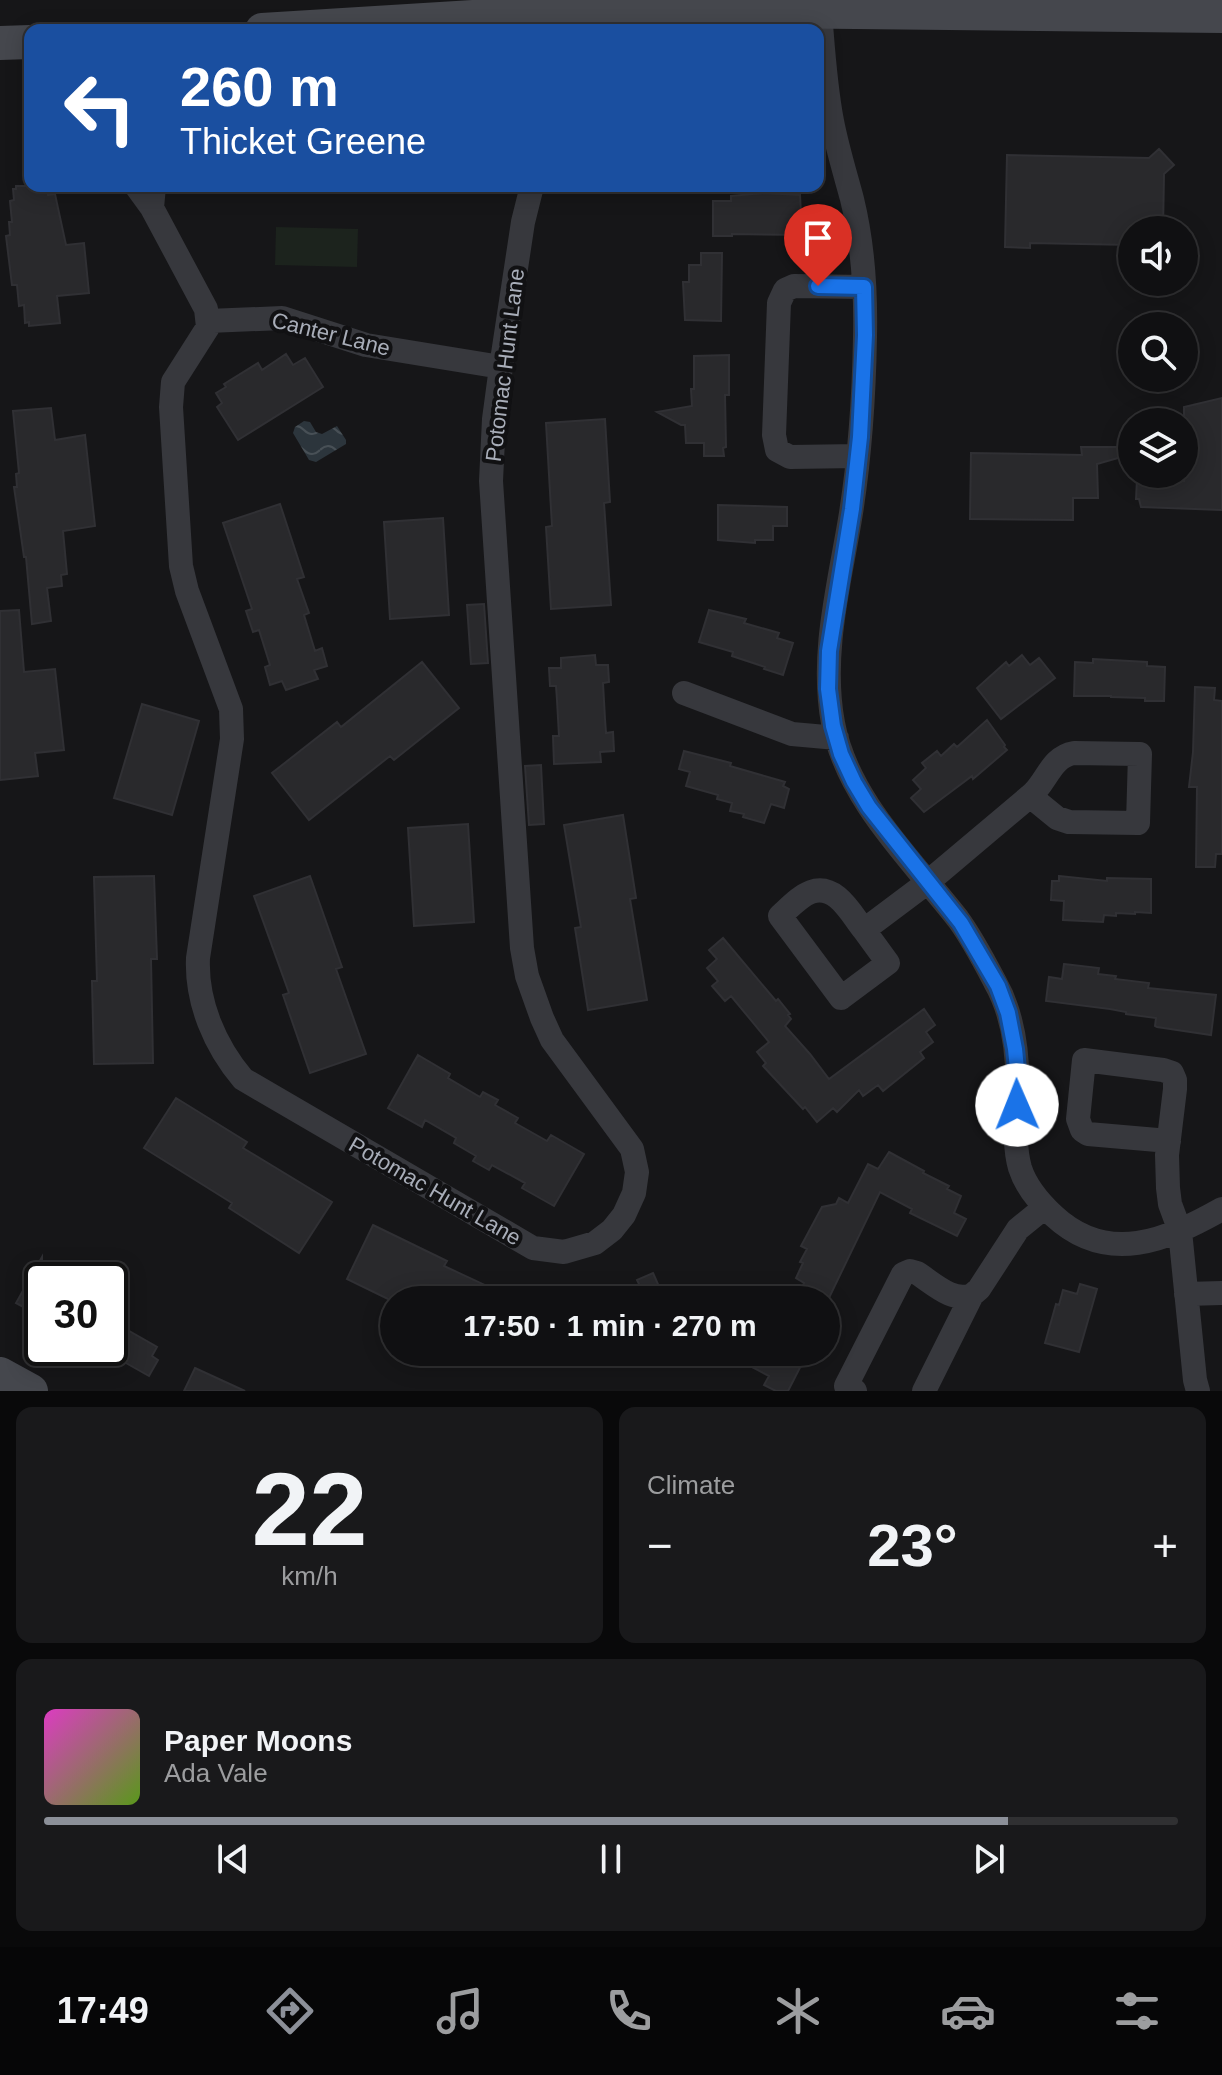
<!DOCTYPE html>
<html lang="en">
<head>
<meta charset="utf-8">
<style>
	:root { --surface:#101012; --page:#19191b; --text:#f1f3f6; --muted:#9c9d9f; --line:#303032; --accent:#8c9099 }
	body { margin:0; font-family:Arial,sans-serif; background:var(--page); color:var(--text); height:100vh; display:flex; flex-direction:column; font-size:30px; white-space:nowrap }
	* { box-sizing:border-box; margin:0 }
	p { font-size:26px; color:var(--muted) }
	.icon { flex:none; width:44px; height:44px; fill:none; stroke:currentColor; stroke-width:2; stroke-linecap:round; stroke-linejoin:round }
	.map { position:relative; height:1391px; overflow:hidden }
	.side { display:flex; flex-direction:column; gap:16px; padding:16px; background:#09090a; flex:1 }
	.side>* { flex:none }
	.top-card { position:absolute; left:24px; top:24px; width:800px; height:168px; border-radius:16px; box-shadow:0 4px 20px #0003,0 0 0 2px var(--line); background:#1a4fa0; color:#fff; overflow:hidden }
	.buttons { position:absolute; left:1118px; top:216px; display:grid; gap:16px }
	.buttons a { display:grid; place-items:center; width:80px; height:80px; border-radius:50%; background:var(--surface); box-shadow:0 4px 20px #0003,0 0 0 2px var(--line); font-size:40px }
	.speed { position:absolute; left:24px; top:1262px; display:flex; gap:16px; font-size:40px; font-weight:700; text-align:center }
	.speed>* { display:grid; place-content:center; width:104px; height:104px; border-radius:50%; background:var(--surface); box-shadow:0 4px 20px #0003,0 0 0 2px var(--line); line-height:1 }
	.speed .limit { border:4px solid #111; border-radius:12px; background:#fff; color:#111 }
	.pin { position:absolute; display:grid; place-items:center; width:68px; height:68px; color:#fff; margin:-82px -34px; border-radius:50% 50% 50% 0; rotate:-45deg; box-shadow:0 0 8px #0007 }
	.pin .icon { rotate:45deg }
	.me { position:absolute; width:88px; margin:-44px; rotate:359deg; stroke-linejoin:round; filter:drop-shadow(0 0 6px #0008) }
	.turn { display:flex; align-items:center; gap:28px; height:168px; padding:0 24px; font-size:36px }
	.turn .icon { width:104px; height:104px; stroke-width:2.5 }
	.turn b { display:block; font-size:56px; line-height:68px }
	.big { font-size:60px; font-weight:800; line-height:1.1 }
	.side .tile { flex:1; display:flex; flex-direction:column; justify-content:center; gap:12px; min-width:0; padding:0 28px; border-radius:16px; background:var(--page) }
	.side .dial { align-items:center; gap:0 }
	.dial b { font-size:104px; line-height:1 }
	.song { display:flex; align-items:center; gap:24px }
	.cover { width:96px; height:96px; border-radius:12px; background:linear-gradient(135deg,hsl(310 70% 55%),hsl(90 70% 35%)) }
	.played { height:8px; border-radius:4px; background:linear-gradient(90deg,var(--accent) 85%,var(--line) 85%) }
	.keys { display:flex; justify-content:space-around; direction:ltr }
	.heat { display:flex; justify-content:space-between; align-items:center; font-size:44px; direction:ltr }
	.side .tiles { flex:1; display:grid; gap:16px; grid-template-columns:1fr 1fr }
	.tile:last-child { grid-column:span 2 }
	.trip { position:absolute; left:380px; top:1286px; width:460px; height:80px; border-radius:40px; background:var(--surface); box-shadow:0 4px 20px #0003,0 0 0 2px var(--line); font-weight:800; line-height:80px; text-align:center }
	.menu { display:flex; height:128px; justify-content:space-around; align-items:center; background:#060607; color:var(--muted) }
	.menu .icon { width:56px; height:56px }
	.menu .on { color:var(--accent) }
	.menu b { font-size:36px; color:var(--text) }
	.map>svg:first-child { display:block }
</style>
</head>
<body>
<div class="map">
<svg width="1222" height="1391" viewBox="0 0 1222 1391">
	<defs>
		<pattern id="water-waves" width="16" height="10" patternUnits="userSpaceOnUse" patternTransform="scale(2)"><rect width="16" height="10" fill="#2c353c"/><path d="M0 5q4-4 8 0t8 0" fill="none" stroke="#485056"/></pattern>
	</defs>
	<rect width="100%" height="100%" fill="#161618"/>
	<path fill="#1c231d" d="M276,227L358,229L357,267L275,265Z"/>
	<path fill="url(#water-waves)" d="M304,421L310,422L316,432L322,434L337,426L346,440V444L316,462L309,460L293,433L295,427Z"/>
	<path fill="#29292c" stroke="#303034" stroke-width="2" d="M1159,149L1174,165L1164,174L1163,230H1132V245L1030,243V248L1005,247L1007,155L1149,158Z
		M16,186H47L48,195L55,194L66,245L84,243L89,293L57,296L60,323L29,326V322L25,323L24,305L19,306L17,285H12L6,236L10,235L9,222H12L10,201L14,200L13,189H16Z
		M764,193L800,195L801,214H813V233H805V235L732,234V236H713V201H731V196Z
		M701,253H722L721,321L685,320L683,282H689V265H701Z
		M286,354L293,365L305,358L323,387L238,440L217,407L222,403L216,393L226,387L224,384L258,363L262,370Z
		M729,355V395H725L726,447L723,448L724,456H704V443H686L685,425H681L657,412L692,406L691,389H694V356Z
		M1222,398V510L1141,507L1139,499H1136L1137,479L1184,481V407Z
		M51,408L55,440L85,435L95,526L63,531L67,574L61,575L62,586L47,588L51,621L32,624L26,557H24L14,487H17L16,474L19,473L13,411Z
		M605,419L610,502L604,503L611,605L551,609L546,527L552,526L546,423Z
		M1081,447H1132V454L1097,464L1098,498H1073V520L970,519L971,453L1082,455Z
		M280,504L304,577L297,579L309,613L304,615L315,651L322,648L327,666L314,670L318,679L286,690L282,681L270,685L265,667L270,665L259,630L253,632L246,611L252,609L223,523Z
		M718,505L787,507V526H773V540H755V543L718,540Z
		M443,518L449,615L390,619L384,522Z
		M484,604L488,663L471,664L467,605Z
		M19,610L24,672L55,669L64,750L35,753L38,776L0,780V611Z
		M709,610L746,619L744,623L779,633L777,638L793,643L783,675L764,669L765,667L732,656L733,652L699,642Z
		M595,655L596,665H608L609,682L603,683L605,719L606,733L613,732L614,751L600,752L601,762L554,764L553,736H559L557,700L556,686H550L549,668H561V658Z
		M1022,655L1030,665L1039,658L1055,678L1001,719L977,688L1006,662L1009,666Z
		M1093,659L1147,662V666L1165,667L1164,701H1145V698L1111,697V696H1074L1075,662L1093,663Z
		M422,662L459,708L394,760L390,756L309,820L272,773L337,722L341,727Z
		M1195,687L1215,688L1214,700L1222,701V854H1216L1215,867H1196L1197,787H1189L1193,752Z
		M142,704L199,721L172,815L114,798Z
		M987,720L1005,745L1004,747L1007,750L973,779L972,776L924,812L911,798L921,789L913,780L926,768L922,763L937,751L941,756L954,744L957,747Z
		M684,751L731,763L730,766L785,782L783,786L789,789L784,808L771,804L764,823L743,817L744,814L730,811L732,803L717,799L718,795L686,786L690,772L679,769Z
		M541,765L544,824L529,825L525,766Z
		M623,815L636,898L630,899L647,1000L588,1010L575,928L581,927L564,825Z
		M468,824L474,922L414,926L408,828Z
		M154,876L157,959H151L153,1063L94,1064L92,981H97L94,877Z
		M310,876L342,967L336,969L366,1054L310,1073L283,995L289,993L254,896Z
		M1059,876L1107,881V878L1151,879V913L1135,912V914L1116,913V916L1104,915L1103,922L1063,920L1064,901L1051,900L1052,881H1059Z
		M723,938L776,1001L778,999L790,1014L788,1015L791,1019L785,1026L810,1054L829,1079L924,1009L935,1025L926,1032L933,1042L920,1052L924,1058L883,1091L878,1085L863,1096L859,1090L837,1112L833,1108L817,1122L805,1107L803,1109L763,1066L766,1063L757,1052L769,1042L731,996L725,1001L712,986L718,981L707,968L717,959L709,950Z
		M1064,964L1099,968L1098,974L1116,976L1115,979L1149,983L1148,988L1216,995L1211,1035L1157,1027L1155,1026L1156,1018L1126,1014V1012L1110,1009L1046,1001L1049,977L1062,979Z
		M418,1055L450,1074L448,1078L480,1097L483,1092L498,1100L495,1105L518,1118L515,1123L547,1141L551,1135L584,1154L554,1206L522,1188L525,1183L492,1165L489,1170L473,1161L476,1156L454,1143L456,1138L425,1120L422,1127L388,1108Z
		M176,1098L247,1142L243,1148L332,1202L299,1253L229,1208L232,1203L144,1148Z
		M889,1152L924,1171L923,1173L949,1186L947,1189L961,1196L954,1213L966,1219L957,1236L910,1213L912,1209L880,1192L828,1300H796L804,1283L796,1278L803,1263L800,1262L807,1249L801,1246L822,1207L836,1204L839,1198L848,1203L868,1164L878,1169Z
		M373,1225L447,1261L444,1266L517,1300H390L347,1279Z
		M42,1257V1317L16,1303Z
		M653,1273L665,1300H608L640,1286L637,1280Z
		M1080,1284L1097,1289L1079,1352L1045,1343L1056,1304L1059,1305L1063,1290L1077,1294Z
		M110,1320L157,1347L152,1356L158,1360L149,1376L110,1354Z
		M759,1352H808L788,1391H776L764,1385L769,1376L752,1367Z
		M195,1368L245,1391H184Z"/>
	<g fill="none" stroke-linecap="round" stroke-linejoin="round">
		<path stroke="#37383d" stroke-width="24" d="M820,12C823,48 825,85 832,121C837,147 845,173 852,199C863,244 866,291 865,337C864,396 860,455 851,513C840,582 820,653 833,723C847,799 912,860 958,919C972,938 984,961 995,982C1015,1017 1019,1063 1017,1103C1016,1124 1014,1147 1020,1168C1026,1187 1040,1203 1054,1216C1108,1266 1167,1240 1222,1209
			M136,186L152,208L154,186
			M152,208L206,309L208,327L173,382L171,407L181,566L187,591L231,709L232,739L198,958C196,1002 215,1046 243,1079L533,1248L564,1252L595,1243L612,1230L624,1215L634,1193L637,1172L632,1149L552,1040L542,1018L527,976L522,948L491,481L494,419L501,367L523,222L532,186
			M208,321L282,318L366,345L501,367
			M858,456L790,457L777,450L774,435L779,303L785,290L794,286L864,287
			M684,693L792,734L837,738
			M864,930C851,914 836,883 811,892C800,896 789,908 780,916L841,998L888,963L864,930L928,882L1030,796C1047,783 1050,757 1074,753L1140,754L1138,823L1069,822L1057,818L1030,796
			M1169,1141L1088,1134L1082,1130L1078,1119L1084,1060L1163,1070L1172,1073L1175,1080V1089L1167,1155L1168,1188L1170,1204L1180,1231L1195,1380L1198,1391
			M1186,1294L1222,1293
			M855,1391L846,1386L903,1274L910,1271L917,1273C933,1283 953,1303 972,1295
			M924,1391L972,1295L979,1289L1018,1229L1045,1207"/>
		<path stroke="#45474d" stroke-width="34" d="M262,30L473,17L673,10L1222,16
			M0,43L30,42
			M0,1374L31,1391"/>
	</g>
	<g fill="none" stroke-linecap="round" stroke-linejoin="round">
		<defs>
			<path id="route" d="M818,286L864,287L865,335L860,437L852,509L829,651L828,689L833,726L841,754L854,782L869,807L961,923L998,986L1008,1013L1015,1049L1018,1079L1017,1105"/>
		</defs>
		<use href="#route" stroke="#114b97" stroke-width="20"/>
		<use href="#route" stroke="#1a73e8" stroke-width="14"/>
	</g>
	<g text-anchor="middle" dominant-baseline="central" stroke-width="8" stroke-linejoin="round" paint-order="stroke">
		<g font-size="22" fill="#a8adb8" stroke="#111113">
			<text transform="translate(331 334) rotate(14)">Canter Lane</text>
			<text transform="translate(505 365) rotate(-83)">Potomac Hunt Lane</text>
			<text transform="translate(435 1191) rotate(30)">Potomac Hunt Lane</text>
		</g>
	</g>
</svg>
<div class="buttons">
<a><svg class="icon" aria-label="sound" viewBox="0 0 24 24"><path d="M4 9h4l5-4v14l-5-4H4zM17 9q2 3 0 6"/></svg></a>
<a><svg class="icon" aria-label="search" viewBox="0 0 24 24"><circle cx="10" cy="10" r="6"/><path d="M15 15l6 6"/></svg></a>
<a><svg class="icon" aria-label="layers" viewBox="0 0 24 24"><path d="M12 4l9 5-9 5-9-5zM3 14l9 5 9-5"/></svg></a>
</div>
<div class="speed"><div class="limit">30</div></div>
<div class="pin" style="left:818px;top:286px;background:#d93025"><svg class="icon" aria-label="arrive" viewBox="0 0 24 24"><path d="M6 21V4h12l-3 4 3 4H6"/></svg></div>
<svg class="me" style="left:1017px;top:1105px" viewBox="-20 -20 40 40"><circle r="19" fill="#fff"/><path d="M0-13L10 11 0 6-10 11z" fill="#1a73e8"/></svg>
<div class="trip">17:50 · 1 min · 270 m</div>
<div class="top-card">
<div class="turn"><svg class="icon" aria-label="left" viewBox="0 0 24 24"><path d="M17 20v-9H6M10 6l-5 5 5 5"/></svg><div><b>260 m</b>Thicket Greene</div></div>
</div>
</div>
<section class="side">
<div class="tiles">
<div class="tile dial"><b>22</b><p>km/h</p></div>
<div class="tile"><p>Climate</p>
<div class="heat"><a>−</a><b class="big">23°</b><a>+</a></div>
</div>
<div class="tile">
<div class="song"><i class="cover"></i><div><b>Paper Moons</b><p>Ada Vale</p></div></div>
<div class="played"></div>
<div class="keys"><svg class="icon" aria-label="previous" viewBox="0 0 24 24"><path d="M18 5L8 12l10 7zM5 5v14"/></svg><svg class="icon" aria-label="pause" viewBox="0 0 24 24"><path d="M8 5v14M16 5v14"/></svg><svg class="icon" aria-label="next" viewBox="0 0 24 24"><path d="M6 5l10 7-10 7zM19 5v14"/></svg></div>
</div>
</div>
</section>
<nav class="menu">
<b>17:49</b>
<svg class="icon on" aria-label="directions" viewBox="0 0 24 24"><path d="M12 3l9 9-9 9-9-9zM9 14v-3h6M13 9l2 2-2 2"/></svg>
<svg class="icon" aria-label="music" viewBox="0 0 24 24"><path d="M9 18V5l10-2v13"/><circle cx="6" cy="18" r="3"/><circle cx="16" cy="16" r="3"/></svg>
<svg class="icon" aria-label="phone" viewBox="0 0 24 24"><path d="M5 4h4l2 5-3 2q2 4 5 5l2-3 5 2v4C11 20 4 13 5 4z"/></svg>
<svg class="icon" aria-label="climate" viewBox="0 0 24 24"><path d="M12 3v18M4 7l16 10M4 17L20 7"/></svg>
<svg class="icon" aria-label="car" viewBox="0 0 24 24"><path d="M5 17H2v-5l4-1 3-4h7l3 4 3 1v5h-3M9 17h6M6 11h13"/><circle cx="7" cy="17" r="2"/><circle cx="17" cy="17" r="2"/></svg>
<svg class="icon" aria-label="filters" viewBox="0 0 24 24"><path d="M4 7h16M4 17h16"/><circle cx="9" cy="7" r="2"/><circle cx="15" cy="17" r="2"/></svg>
</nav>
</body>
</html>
